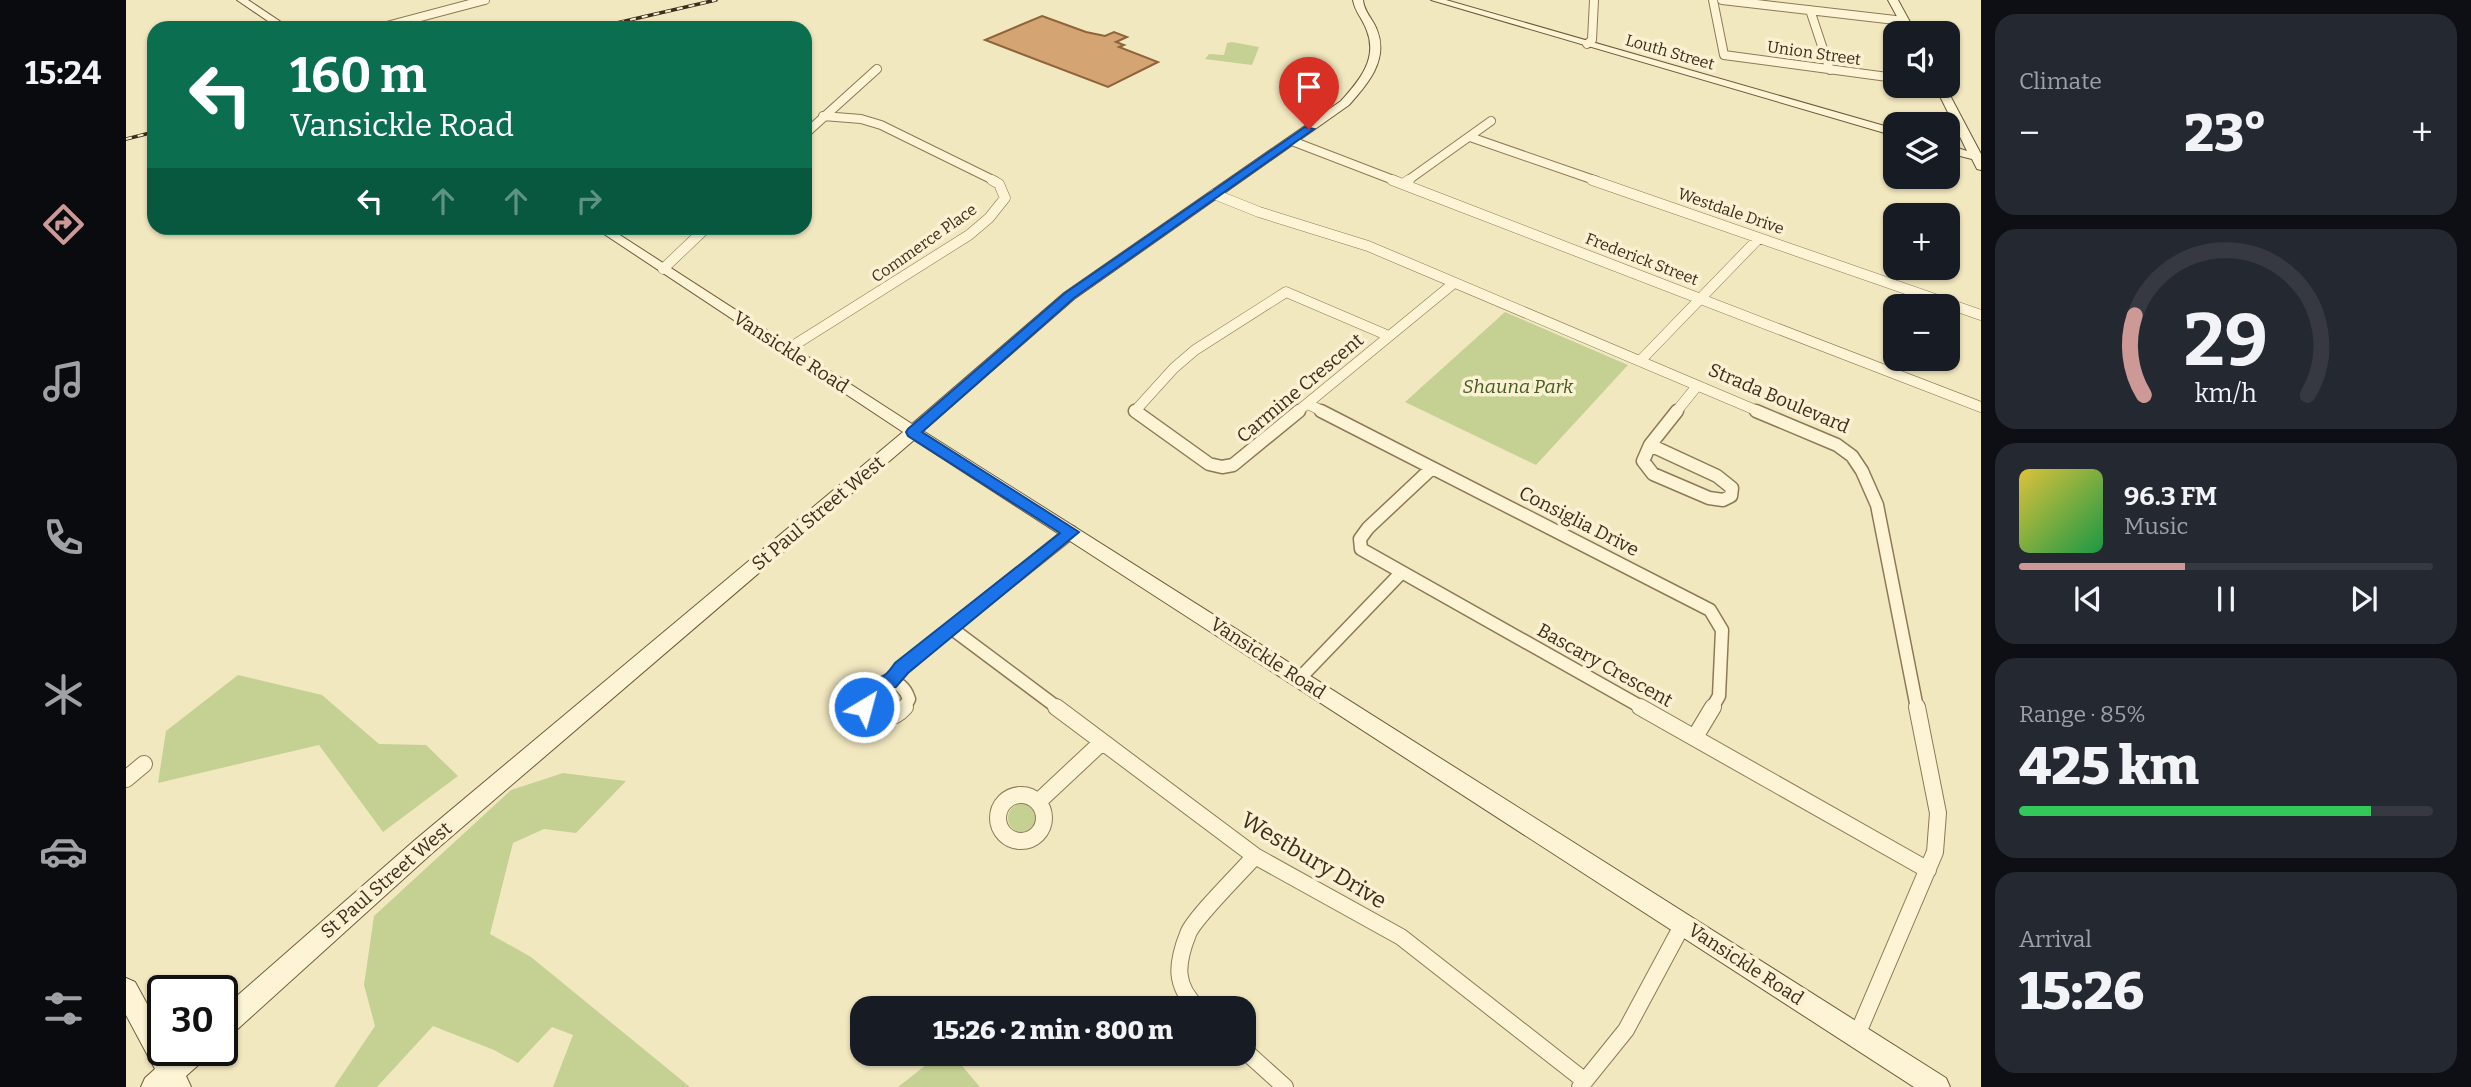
<!DOCTYPE html>
<html lang="en">
<head>
<meta charset="utf-8">
<style>
	:root { --surface:#171b24; --page:#242831; --text:#f1f3f6; --muted:#9ea1a6; --line:#363941; --accent:#cd9996 }
	body { margin:0; font-family:Bitter,serif; background:var(--page); color:var(--text); height:100vh; display:flex; flex-direction:column; font-size:26px; white-space:nowrap }
	* { box-sizing:border-box; margin:0 }
	p { font-size:23px; color:var(--muted) }
	.icon { flex:none; width:38px; height:38px; fill:none; stroke:currentColor; stroke-width:2; stroke-linecap:round; stroke-linejoin:round }
	.map { position:relative; flex:1; overflow:hidden }
	.drawer { display:flex; flex-direction:column; gap:14px; padding:14px; background:#0d0f14; width:490px }
	.drawer>* { flex:none }
	.top-card { position:absolute; left:21px; top:21px; width:665px; height:214px; border-radius:21px; box-shadow:0 2px 5px #0004; background:#0b6e4f; color:#fff; overflow:hidden }
	.controls { position:absolute; left:1757px; top:21px; display:grid; gap:14px }
	.controls a { display:grid; place-items:center; width:77px; height:77px; border-radius:14px; background:var(--surface); box-shadow:0 2px 5px #0004; font-size:35px }
	.speed { position:absolute; left:21px; top:975px; display:flex; gap:14px; font-size:35px; font-weight:700; text-align:center }
	.speed>* { display:grid; place-content:center; width:91px; height:91px; border-radius:50%; background:var(--surface); box-shadow:0 2px 5px #0004; line-height:1 }
	.speed .limit { border:4px solid #111; border-radius:10px; background:#fff; color:#111 }
	.pin { position:absolute; display:grid; place-items:center; width:60px; height:60px; color:#fff; margin:-72px -30px; border-radius:50% 50% 50% 0; rotate:-45deg; box-shadow:0 0 7px #0007 }
	.pin .icon { rotate:45deg }
	.me { position:absolute; width:77px; margin:-38px; rotate:37deg; stroke-linejoin:round; filter:drop-shadow(0 0 5px #0008) }
	.turn { display:flex; align-items:center; gap:24px; height:147px; padding:0 28px; font-size:32px }
	.turn .icon { width:91px; height:91px; stroke-width:2.5 }
	.turn b { display:block; font-size:49px; line-height:60px }
	.lanes { display:flex; align-items:center; height:66px; padding:0 28px; background:#0003; justify-content:center; gap:35px; direction:ltr }
	.lanes .off { opacity:.35 }
	.big { font-size:52px; font-weight:800; line-height:1.1 }
	.drawer .card { flex:1; display:flex; flex-direction:column; justify-content:center; gap:10px; min-width:0; padding:0 24px; border-radius:21px; background:var(--page) }
	.drawer .dial { align-items:center; gap:0 }
	.dial svg { height:182px; overflow:visible; fill:none; stroke:var(--line); stroke-width:7; stroke-linecap:round; text-anchor:middle }
	.dial text { fill:var(--text); stroke:none }
	.song { display:flex; align-items:center; gap:21px }
	.cover { width:84px; height:84px; border-radius:10px; background:linear-gradient(135deg,hsl(50 70% 55%),hsl(140 70% 35%)) }
	.played { height:7px; border-radius:4px; background:linear-gradient(90deg,var(--accent) 40%,var(--line) 40%) }
	.keys { display:flex; justify-content:space-around; direction:ltr }
	.heat { display:flex; justify-content:space-between; align-items:center; font-size:38px; direction:ltr }
	.charge { height:10px; border-radius:5px; background:linear-gradient(90deg,#34c759 85%,var(--line) 0) }
	.trip { position:absolute; left:724px; top:996px; width:406px; height:70px; border-radius:21px; background:var(--surface); box-shadow:0 2px 5px #0004; font-weight:800; line-height:70px; text-align:center }
	main { display:flex; flex:1; min-height:0 }
	.menu { display:flex; flex-direction:column; width:126px; justify-content:space-around; align-items:center; background:#090b0e; color:var(--muted) }
	.menu .icon { width:49px; height:49px }
	.menu .on { color:var(--accent) }
	.menu b { font-size:32px; color:var(--text) }
	.map>svg:first-child { display:block }
</style>
</head>
<body>
<main>
<nav class="menu">
<b>15:24</b>
<svg class="icon on" aria-label="directions" viewBox="0 0 24 24"><path d="M12 3l9 9-9 9-9-9zM9 14v-3h6M13 9l2 2-2 2"/></svg>
<svg class="icon" aria-label="music" viewBox="0 0 24 24"><path d="M9 18V5l10-2v13"/><circle cx="6" cy="18" r="3"/><circle cx="16" cy="16" r="3"/></svg>
<svg class="icon" aria-label="phone" viewBox="0 0 24 24"><path d="M5 4h4l2 5-3 2q2 4 5 5l2-3 5 2v4C11 20 4 13 5 4z"/></svg>
<svg class="icon" aria-label="climate" viewBox="0 0 24 24"><path d="M12 3v18M4 7l16 10M4 17L20 7"/></svg>
<svg class="icon" aria-label="car" viewBox="0 0 24 24"><path d="M5 17H2v-5l4-1 3-4h7l3 4 3 1v5h-3M9 17h6M6 11h13"/><circle cx="7" cy="17" r="2"/><circle cx="17" cy="17" r="2"/></svg>
<svg class="icon" aria-label="filters" viewBox="0 0 24 24"><path d="M4 7h16M4 17h16"/><circle cx="9" cy="7" r="2"/><circle cx="15" cy="17" r="2"/></svg>
</nav>
<div class="map">
<svg width="1855" height="1087" viewBox="0 0 1855 1087">
	<rect width="100%" height="100%" fill="#f2e8c0"/>
	<path fill="#c4d193" d="M1106,42L1133,47L1126,65L1079,59L1083,54L1098,55L1101,43Z
		M1379,312L1502,365L1410,465L1279,402Z
		M112,675L196,695L253,744L300,745L332,776L257,832L193,745L32,783L40,731Z
		M748 700a12 12 0 1 1 24 0a12 12 0 1 1-24 0Z
		M437,773L500,781L450,833L418,829L387,843L364,934L405,957L564,1087H427L447,1035L426,1027L392,1063L368,1050L307,1026L251,1087H208L249,1026L238,985L248,916L385,790Z
		M882 818a14 14 0 1 1 28 0a14 14 0 1 1-28 0Z
		M814,1054H826L854,1087H772Z"/>
	<path fill="#d4a573" stroke="#8f643a" stroke-width="2" d="M916,16L960,32L979,36L988,32L1001,37L990,42L998,45L993,47L1032,62L982,87L859,40Z"/>
	<g fill="none" stroke-linecap="round" stroke-linejoin="round">
		<defs>
			<path id="street-far3" d="M1587,0L1598,55L1769,78
				M1596,0L1778,21
				M1684,10L1704,70
				M253,28L359,0
				M1461,44L1466,40L1468,0
				M697,116L735,119L755,125L869,181
				M679,134L751,69
				M1344,137L1471,181
				M1166,141L1270,181
				M1281,181L1365,121"/>
			<path id="street-far2" d="M1266,180L1855,407
				M1466,180L1855,315
				M1277,184L1283,180
				M1088,194L1133,212L1242,246L1634,412
				M537,269L580,228
				M662,349L843,235L863,218L879,198L873,184L866,180
				M1514,361L1633,238
				M1182,404L1198,412
				M1011,412L1009,411L1048,368L1069,350L1160,292L1263,336
				M1171,412L1328,283
				M1550,412L1571,386"/>
			<path id="street-far1" d="M1009,411L1083,464L1096,467L1107,465L1173,411
				M1195,411L1584,610L1596,630L1593,696L1586,708
				M1630,411L1711,445L1726,456L1736,471L1751,505L1791,708
				M1524,445L1591,476L1606,488L1605,496L1597,500L1583,498L1527,474L1517,461Z
				M1524,445L1551,411
				M1306,468L1242,528L1234,539L1235,549L1517,708
				M825,628L932,708
				M1174,678L1275,573
				M764,682L775,668L945,532
				M739,708V694C754,680 775,675 783,699L778,708"/>
			<path id="street" d="M738,707C750,722 767,721 779,707
				M930,707L1129,856L1275,937L1459,1081
				M1514,707L1802,870
				M1569,737L1587,707
				M0,779L18,764
				M872 818a23 23 0 1 1 46 0a23 23 0 1 1-46 0Z
				M912,802L975,743
				M1072,1008C1048,986 1050,964 1062,934C1067,919 1116,871 1129,856
				M1731,1035L1809,852L1812,813L1791,707
				M1118,1050L1159,1087
				M1454,1087L1500,1030L1557,924"/>
			<path id="secondary" d="M111,0H122L164,28H152Z
				M1227,0H1237C1238,12 1247,19 1251,30C1263,60 1241,85 1223,105L948,299L797,431L1820,1078L1824,1087H1788L788,440L305,854L105,1035L96,1038V1009L289,840L777,432L469,228H483L786,424L938,293L1215,101C1233,81 1252,59 1241,31C1237,19 1229,12 1227,0Z
				M1305,0H1320L1769,129V136Z
				M1762,0H1772L1790,33H1780Z
				M1809,86H1819L1855,154V170L1851,169L1846,159L1822,153V145L1841,151Z
				M0,978L9,982L37,1033V1050H46L47,1053L51,1050H82L79,1059L60,1076L65,1087H15L19,1078L29,1069L0,1015Z"/>
		</defs>
		<use href="#street-far3" stroke="#8d7956" stroke-width="10"/>
		<use href="#street-far2" stroke="#8d7956" stroke-width="11"/>
		<use href="#street-far1" stroke="#8d7956" stroke-width="15"/>
		<use href="#street" stroke="#8d7956" stroke-width="18"/>
		<use href="#secondary" stroke="#6f5a39" stroke-width="2"/>
		<use href="#street-far3" stroke="#fcf4d5" stroke-width="8"/>
		<use href="#street-far2" stroke="#fcf4d5" stroke-width="10"/>
		<use href="#street-far1" stroke="#fcf4d5" stroke-width="12"/>
		<use href="#street" stroke="#fcf4d5" stroke-width="16"/>
		<use href="#secondary" fill="#fcf4d5" fill-rule="evenodd"/>
		<defs>
			<path id="rail" d="M469,28L590,0
				M0,139L28,132"/>
		</defs>
		<use href="#rail" stroke="#3b2e1c" stroke-width="3.5"/>
		<use href="#rail" stroke="#f9f1d1" stroke-width="2" stroke-dasharray="6" stroke-linecap="butt"/>
	</g>
	<path fill="#1a73e8" stroke="#114b97" stroke-width="2" d="M1179,127L1188,129L948,298L796,432L953,532L782,673L770,687L749,694L744,712L738,714L731,712C719,687 742,683 757,676C762,674 766,667 769,663L934,533L782,436L780,432L782,429L939,293Z"/>
	<g text-anchor="middle" dominant-baseline="central" stroke-width="7" stroke-linejoin="round" paint-order="stroke">
		<g font-size="16" fill="#3b2e1c" stroke="#f9f1d1">
			<text transform="translate(1544 52) rotate(16)">Louth Street</text>
			<text transform="translate(1688 53) rotate(8)">Union Street</text>
			<text transform="translate(1605 211) rotate(19)">Westdale Drive</text>
			<text transform="translate(798 243) rotate(-35)">Commerce Place</text>
			<text transform="translate(1516 259) rotate(21)">Frederick Street</text>
		</g>
		<g font-size="19" fill="#3b2e1c" stroke="#f9f1d1">
			<text transform="translate(665 352) rotate(33)">Vansickle Road</text>
			<text transform="translate(1174 388) rotate(-40)">Carmine Crescent</text>
			<text transform="translate(1653 398) rotate(23)">Strada Boulevard</text>
			<text transform="translate(692 513) rotate(-40)">St Paul Street West</text>
			<text transform="translate(1453 521) rotate(27)">Consiglia Drive</text>
			<text transform="translate(1142 658) rotate(33)">Vansickle Road</text>
			<text transform="translate(1479 665) rotate(29)">Bascary Crescent</text>
			<text transform="translate(260 880) rotate(-41)">St Paul Street West</text>
			<text transform="translate(1620 964) rotate(33)">Vansickle Road</text>
		</g>
		<g font-size="19" font-style="italic" fill="#465a21" stroke="#f9f1d1">
			<text x="1392" y="386">Shauna Park</text>
		</g>
		<g font-size="23" fill="#3b2e1c" stroke="#f9f1d1">
			<text transform="translate(1188 860) rotate(31)">Westbury Drive</text>
		</g>
	</g>
</svg>
<div class="controls">
<a><svg class="icon" aria-label="sound" viewBox="0 0 24 24"><path d="M4 9h4l5-4v14l-5-4H4zM17 9q2 3 0 6"/></svg></a>
<a><svg class="icon" aria-label="layers" viewBox="0 0 24 24"><path d="M12 4l9 5-9 5-9-5zM3 14l9 5 9-5"/></svg></a>
<a>+</a>
<a>−</a>
</div>
<div class="speed"><div class="limit">30</div></div>
<div class="pin" style="left:1183px;top:129px;background:#d93025"><svg class="icon" aria-label="arrive" viewBox="0 0 24 24"><path d="M6 21V4h12l-3 4 3 4H6"/></svg></div>
<svg class="me" style="left:738px;top:707px" viewBox="-20 -20 40 40"><circle r="17" fill="#1a73e8" stroke="#fff" stroke-width="3"/><path d="M0-11L8 9 0 5-8 9z" fill="#fff"/></svg>
<div class="trip">15:26 · 2 min · 800 m</div>
<div class="top-card">
<div class="turn"><svg class="icon" aria-label="left" viewBox="0 0 24 24"><path d="M17 20v-9H6M10 6l-5 5 5 5"/></svg><div><b>160 m</b>Vansickle Road</div></div>
<div class="lanes"><svg class="icon" aria-label="left" viewBox="0 0 24 24"><path d="M17 20v-9H6M10 6l-5 5 5 5"/></svg><svg class="icon off" aria-label="ahead" viewBox="0 0 24 24"><path d="M12 20V5M6 11l6-6 6 6"/></svg><svg class="icon off" aria-label="ahead" viewBox="0 0 24 24"><path d="M12 20V5M6 11l6-6 6 6"/></svg><svg class="icon off" aria-label="right" viewBox="0 0 24 24"><path d="M7 20v-9h11M14 6l5 5-5 5"/></svg></div>
</div>
</div>
<section class="drawer">
<div class="card"><p>Climate</p>
<div class="heat"><a>−</a><b class="big">23°</b><a>+</a></div>
</div>
<div class="card dial"><svg viewBox="0 0 100 80">
<path d="M14 69A42 42 0 1 1 86 69"/>
<path d="M14 69A42 42 0 0 1 10 34" stroke="#cd9996"/>
<text x="50" y="56" font-size="32" font-weight="700">29</text>
<text x="50" y="72" font-size="11">km/h</text>
</svg></div>
<div class="card">
<div class="song"><i class="cover"></i><div><b>96.3 FM</b><p>Music</p></div></div>
<div class="played"></div>
<div class="keys"><svg class="icon" aria-label="previous" viewBox="0 0 24 24"><path d="M18 5L8 12l10 7zM5 5v14"/></svg><svg class="icon" aria-label="pause" viewBox="0 0 24 24"><path d="M8 5v14M16 5v14"/></svg><svg class="icon" aria-label="next" viewBox="0 0 24 24"><path d="M6 5l10 7-10 7zM19 5v14"/></svg></div>
</div>
<div class="card"><p>Range · 85%</p><b class="big">425 km</b><div class="charge"></div></div>
<div class="card"><p>Arrival</p><b class="big">15:26</b></div>
</section>
</main>
</body>
</html>
